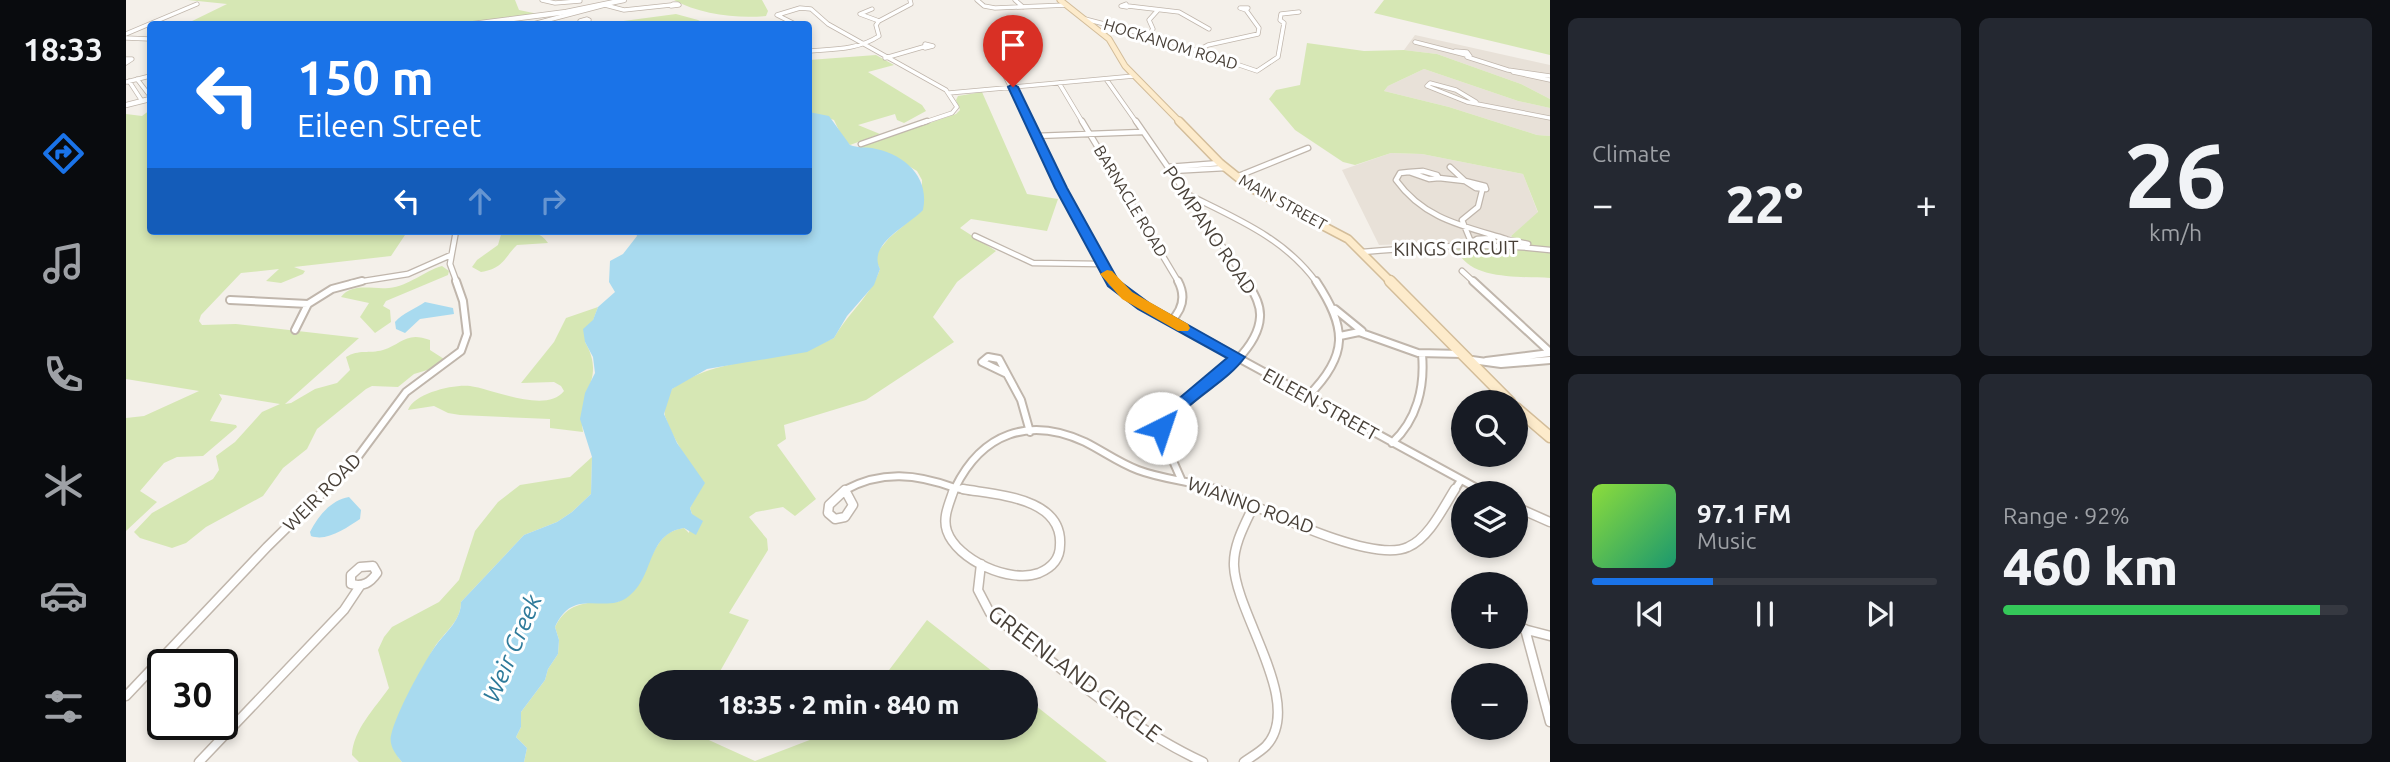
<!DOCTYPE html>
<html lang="en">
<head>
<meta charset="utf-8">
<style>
	:root { --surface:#171b24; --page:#242831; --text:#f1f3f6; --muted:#9ea1a6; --line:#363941; --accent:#1a73e8 }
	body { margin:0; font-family:Ubuntu,sans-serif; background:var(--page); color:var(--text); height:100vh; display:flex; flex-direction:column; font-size:26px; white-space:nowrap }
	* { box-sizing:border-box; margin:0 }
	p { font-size:23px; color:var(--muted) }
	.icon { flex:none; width:38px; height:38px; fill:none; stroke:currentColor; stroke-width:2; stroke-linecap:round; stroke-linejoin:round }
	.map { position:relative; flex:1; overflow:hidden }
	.side { display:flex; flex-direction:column; gap:18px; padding:18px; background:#0d0f14; width:840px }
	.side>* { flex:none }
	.top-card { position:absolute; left:21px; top:21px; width:665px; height:214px; border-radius:7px; box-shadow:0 4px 10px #0003; background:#1a73e8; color:#fff; overflow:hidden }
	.fabs { position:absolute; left:1325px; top:390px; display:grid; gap:14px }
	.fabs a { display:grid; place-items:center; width:77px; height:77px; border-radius:50%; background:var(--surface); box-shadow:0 4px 10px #0003; font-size:35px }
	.speed { position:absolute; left:21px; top:649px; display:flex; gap:14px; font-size:35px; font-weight:700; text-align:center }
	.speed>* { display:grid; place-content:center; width:91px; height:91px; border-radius:50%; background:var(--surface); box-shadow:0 4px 10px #0003; line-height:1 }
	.speed .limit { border:4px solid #111; border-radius:10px; background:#fff; color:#111 }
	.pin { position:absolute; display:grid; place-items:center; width:60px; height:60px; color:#fff; margin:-72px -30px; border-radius:50% 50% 50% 0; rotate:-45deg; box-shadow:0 0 7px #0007 }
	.pin .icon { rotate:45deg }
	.me { position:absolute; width:77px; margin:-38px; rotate:41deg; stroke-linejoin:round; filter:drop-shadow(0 0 5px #0008) }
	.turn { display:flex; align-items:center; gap:24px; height:147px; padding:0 35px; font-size:32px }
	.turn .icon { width:91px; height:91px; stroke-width:2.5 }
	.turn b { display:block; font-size:49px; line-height:60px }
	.lanes { display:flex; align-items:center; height:66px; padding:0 35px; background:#0003; justify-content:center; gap:35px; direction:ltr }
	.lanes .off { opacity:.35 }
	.big { font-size:52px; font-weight:800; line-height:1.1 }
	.side .card { flex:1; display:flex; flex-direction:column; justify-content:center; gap:10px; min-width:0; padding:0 24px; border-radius:10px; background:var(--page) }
	.side .dial { align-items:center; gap:0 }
	.dial b { font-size:91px; line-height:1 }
	.song { display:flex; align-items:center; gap:21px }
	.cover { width:84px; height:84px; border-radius:10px; background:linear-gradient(135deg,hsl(90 70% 55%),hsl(160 70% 35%)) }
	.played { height:7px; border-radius:4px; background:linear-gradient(90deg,var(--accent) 35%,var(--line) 35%) }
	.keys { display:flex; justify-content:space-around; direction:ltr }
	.heat { display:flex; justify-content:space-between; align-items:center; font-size:38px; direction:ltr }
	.charge { height:10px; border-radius:5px; background:linear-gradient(90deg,#34c759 92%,var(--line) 0) }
	.side .tiles { flex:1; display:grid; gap:18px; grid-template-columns:repeat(2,1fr) }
	.trip { position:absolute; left:513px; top:670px; width:399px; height:70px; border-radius:35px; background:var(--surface); box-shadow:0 4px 10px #0003; font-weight:800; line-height:70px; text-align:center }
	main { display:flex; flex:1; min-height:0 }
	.menu { display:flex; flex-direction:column; width:126px; justify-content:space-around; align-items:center; background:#090b0e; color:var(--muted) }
	.menu .icon { width:49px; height:49px }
	.menu .current { color:var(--accent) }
	.menu b { font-size:32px; color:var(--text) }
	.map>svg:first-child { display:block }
</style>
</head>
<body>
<main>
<nav class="menu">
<b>18:33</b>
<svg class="icon current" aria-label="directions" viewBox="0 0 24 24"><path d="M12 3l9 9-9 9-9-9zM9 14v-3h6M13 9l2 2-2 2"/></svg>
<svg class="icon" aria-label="music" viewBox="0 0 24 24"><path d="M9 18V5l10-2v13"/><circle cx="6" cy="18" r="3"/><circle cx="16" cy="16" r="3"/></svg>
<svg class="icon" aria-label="phone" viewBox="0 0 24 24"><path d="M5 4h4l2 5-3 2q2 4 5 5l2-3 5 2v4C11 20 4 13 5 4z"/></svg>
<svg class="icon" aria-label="climate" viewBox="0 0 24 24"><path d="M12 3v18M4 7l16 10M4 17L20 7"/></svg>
<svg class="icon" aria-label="car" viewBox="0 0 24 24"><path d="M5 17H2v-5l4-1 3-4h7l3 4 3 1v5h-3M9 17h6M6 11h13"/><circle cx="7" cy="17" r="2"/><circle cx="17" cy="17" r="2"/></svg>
<svg class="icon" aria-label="filters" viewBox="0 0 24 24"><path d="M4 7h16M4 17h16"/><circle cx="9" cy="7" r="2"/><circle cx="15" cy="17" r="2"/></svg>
</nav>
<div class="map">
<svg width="1424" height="762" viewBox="0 0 1424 762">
	<rect width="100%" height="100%" fill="#f4f0ea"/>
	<path fill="#e8e1d8" d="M1289,35L1424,65V99L1395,84L1311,54L1278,50Z
		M1298,69L1392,101L1424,108V136L1411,135L1323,107L1258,91L1262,86Z
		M1265,153L1296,154L1397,174L1412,213L1385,236L1353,237L1334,242L1253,245L1216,170Z"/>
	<path fill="#d6e7b4" d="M62,0H389L393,10L412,14L340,24H60L101,4Z
		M548,0H636L642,11L640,16C611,19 573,14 548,0Z
		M1258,0H1424V55L1248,13Z
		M550,14L572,20L580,24H475Z
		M1181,43L1238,51L1278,50L1311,54L1395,84L1424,99V108L1392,101L1298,69L1262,86L1258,91L1323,107L1411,135L1424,136V278C1396,276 1342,281 1331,249L1394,247L1385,236L1412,212L1397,174L1296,154L1265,153L1229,165L1217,162L1169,130L1143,99L1150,90L1174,85Z
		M750,55L768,65L742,72L796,105L800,111L778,123L771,120L769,114L732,125L754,134L724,145L716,137L708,120L683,112V60Z
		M856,92L901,194L932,199L921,231L845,219L834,228L870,251L831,282L807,317L828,342L740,400L658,425L660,439L651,445L690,499L669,516L657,507L630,512L623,517L641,539L642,550L603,613L623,620L588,682H525V728H564L563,731L629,761L715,728H900V698L981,762H398L401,748L390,737L395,727V712L419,680L422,669L432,654L433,640L429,627C442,600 465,602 492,602C502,589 514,575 523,561C532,544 537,531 558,528L563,533L566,514L564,508L574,487C565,462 547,441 539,416C537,407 542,396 546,389C592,355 657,363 708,338C722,313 745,296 754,269L749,259L750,254L763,238L796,210V180L791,171L776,162L738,148H731L830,114L834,110L830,100L832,96Z
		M24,110V231L281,232L265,256L168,267L179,271L177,274L155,283L140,281L153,269L115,273L75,315L73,321L76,325L110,324L233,338L159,404L165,403L189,389L211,383L224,370L220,357C233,349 243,354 257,350C276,344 280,331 304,340V350L318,359V365L288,374L272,387L246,386L240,389L191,429L181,449L157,468L137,496L80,527L60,543L46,548L14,538L8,532L26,513L87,479L93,470L90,456L109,442L136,412L154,404L93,394L96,399L84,421L110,425L111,427L77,456L51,457L38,463L14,491L31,502L0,531V418L18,416L73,391L0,379V114L16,116Z
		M376,231C392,231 413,228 422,243L391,245C377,259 378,268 355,272L346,267L351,260L372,245Z
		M316,266L323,271L322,275L260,301L257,306L264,310L265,322L249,333L234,317L243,303L215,297C227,282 247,290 263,288C283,286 298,271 316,266Z
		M472,307L459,342C481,380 450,393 457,432L424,428V419L334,415L322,413L308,406L282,410C288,393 328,384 344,386C367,389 420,414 438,391L435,386L428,382L395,383L428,342L440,318Z
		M466,457L465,494L446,512L431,522L398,535L335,602C335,622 318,632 308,648C288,680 282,721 272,757L276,762H233L226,755C227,730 249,708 263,688L252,650L258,637L266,627L313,602L333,580L349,531L372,502L394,485L444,477Z
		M801,620L880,682H754Z"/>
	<path fill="#a8daef" d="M683,112L703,116L724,145C732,148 739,147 746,148C778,154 804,176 797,210C782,226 741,244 754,269L748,285L721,316L708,338L681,352L581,369L546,389L538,414L551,443L579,483L564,508L566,514L577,521L570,535L558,528C520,534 529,576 503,596C479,616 448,585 429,627L433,640L432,654L422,669L419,680L395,712V727L390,737L401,748L398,762H276C272,757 266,750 265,743C261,728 300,658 311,644C321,631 335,620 335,602L398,535L431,522L446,512L465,494L466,457L454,419L459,393L469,373L467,357L459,342L457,329L467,320L472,307L489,292L483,282L484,261L497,254L511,236L509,231H682Z
		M299,302L327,308L328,314L294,319L279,333L270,329L269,322C277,313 289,309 299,302Z
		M223,497L235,510L234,519C220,528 201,542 185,536L184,532C192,516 205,500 223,497Z"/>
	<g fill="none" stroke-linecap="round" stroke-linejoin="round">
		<defs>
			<path id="minor-far3" d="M416,0L429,3L454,1
				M851,0L858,6L869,8L941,5
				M889,0L897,7
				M547,4H552L553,5L545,6Z
				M1000,4L1001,7L995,6Z
				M1002,6L1053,12L1083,29
				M1114,8H1122L1120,10Z
				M746,9L734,14L753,21
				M461,19L463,20L454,21Z
				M959,19L1036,39L1131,71L1152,57L1158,23L1154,20L1155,14L1173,12
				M407,24L479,5L498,10L545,5
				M669,24L651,15L674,8L685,9L702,24L820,90L831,107L826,113L796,123
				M0,34L71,4
				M1022,35L1027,29L1023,20L1032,10
				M0,38L24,39
				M1289,42L1344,56L1341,52L1329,51
				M799,44L807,46L799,48Z
				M682,51C707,49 732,50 753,36L750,25L753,21L785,4L784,0
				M1071,51L1082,45L1132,34L1133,28L1120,10
				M1341,57L1382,70L1424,76
				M759,58L797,47
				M0,59H6L0,63
				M876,70L903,123
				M1387,72L1424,80
				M11,79L24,96
				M980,79L1011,123
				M3,81L16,101
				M0,82L24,76
				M933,83L957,123
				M823,93L1008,76
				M1350,102L1330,90L1304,83L1301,86L1341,102L1424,118"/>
			<path id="minor-far2" d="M902,121L974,264L988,283
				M956,121L1053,283
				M1010,121L1122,283
				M909,136L1016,132
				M735,144L801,121
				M1042,167L1094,163
				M1324,167L1339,181
				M1045,171L1099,168
				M1297,171L1311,175L1313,178L1303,179L1283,172Z
				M1283,172L1274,173L1270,180C1298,219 1337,226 1380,239
				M1110,177L1182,148
				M1313,178L1339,181
				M1339,181L1359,186L1360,189L1350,188Z
				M1061,194C1109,218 1159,238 1191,283
				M330,231L324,264L331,283
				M849,236L907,263L974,264
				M1378,239L1402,244
				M1345,242L1336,220L1352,207L1356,191
				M1342,245L1351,239L1367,238
				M1237,252C1300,247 1361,242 1424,250
				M1336,271L1349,283
				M225,283L282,274L325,255"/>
			<path id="minor-far1" d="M987,281L1017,306L1356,491
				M1347,281L1424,352
				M104,300L182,304
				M1209,309L1236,331
				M1045,321C1057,309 1060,296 1052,281
				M169,330L182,304L206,289L236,281
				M1214,336L1233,332L1292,353L1337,354
				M862,357L873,359L881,374L856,362Z
				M1346,360L1375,364L1424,360
				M1360,361L1424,353
				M881,374L895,400L904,432
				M1182,396C1223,355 1221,328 1190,281
				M1266,443C1291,420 1299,387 1296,354
				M1055,479L1036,436L1035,424C1063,396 1132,359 1134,317C1135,304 1127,292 1121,281
				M719,490C756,470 791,474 829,488C856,433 903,416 959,442C977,451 993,463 1012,470C1038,480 1068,481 1095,491
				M198,491L228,462L280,392L335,351L341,334L337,301L330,281
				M718,491H720
				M828,491L829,488L847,491
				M1328,491L1335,480"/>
			<path id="minor" d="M828,489C824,502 816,517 821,531C831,560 884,584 913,573C925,568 934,559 934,545C937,497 870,495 837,489
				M1090,489C1130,505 1244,565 1282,547C1303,538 1317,508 1329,489
				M1353,489L1361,494
				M719,490L727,505L719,517L709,519L702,513L703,505Z
				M1390,507L1424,522
				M855,564L852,590L864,613C932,665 999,726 1077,762
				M247,566L251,573C244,583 237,587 225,584V575L234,567Z
				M1390,627L1424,636
				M1399,629L1424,722
				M0,696L141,547L200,489
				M73,762L218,610L234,586
				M1118,762C1125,757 1134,752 1140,746C1179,704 1110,615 1108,566C1107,545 1119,524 1128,505"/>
			<path id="tertiary" d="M347,24L440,12L498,0
				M0,105L24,99"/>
			<path id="secondary-far2" d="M934,0L983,39L999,66L1055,123"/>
			<path id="secondary-far1" d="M1053,121L1094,163L1125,188L1222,239L1266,283"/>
			<path id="secondary" d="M1264,281L1384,402
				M1390,408L1424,437"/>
		</defs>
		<use href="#minor-far3" stroke="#c0b6ac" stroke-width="5"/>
		<use href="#minor-far2" stroke="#c0b6ac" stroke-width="7"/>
		<use href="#minor-far1" stroke="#c0b6ac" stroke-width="10"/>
		<use href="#minor" stroke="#c0b6ac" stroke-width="11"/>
		<use href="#tertiary" stroke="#c0b6ac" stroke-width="6"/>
		<use href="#secondary-far2" stroke="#d3bd9a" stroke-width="7"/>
		<use href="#secondary-far1" stroke="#d3bd9a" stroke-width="10"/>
		<use href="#secondary" stroke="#d3bd9a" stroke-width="13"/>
		<use href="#minor-far3" stroke="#fff" stroke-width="3.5"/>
		<use href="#minor-far2" stroke="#fff" stroke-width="4.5"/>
		<use href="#minor-far1" stroke="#fff" stroke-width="6"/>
		<use href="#minor" stroke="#fff" stroke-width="8"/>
		<use href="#tertiary" stroke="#fff" stroke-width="4.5"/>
		<use href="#secondary-far2" stroke="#fdebcb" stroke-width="5"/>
		<use href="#secondary-far1" stroke="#fdebcb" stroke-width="7"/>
		<use href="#secondary" stroke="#fdebcb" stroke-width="10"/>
	</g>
	<path fill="#1a73e8" stroke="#114b97" stroke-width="2" d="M887,84L892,87L941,188L992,280L1023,303L1119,357C1098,386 1058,400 1041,433L1035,435L1027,428L1032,416L1101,358L1012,309L982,286L929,188L882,87Z"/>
	<path fill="#f59e0b" d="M981,270L986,271L1006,292L1062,324L1064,328L1062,331H1052L996,299L974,274Z"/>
	<g text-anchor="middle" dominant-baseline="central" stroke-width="6" stroke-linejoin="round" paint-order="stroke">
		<g font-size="16" fill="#484038" stroke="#fff">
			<text transform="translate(1045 44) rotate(17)">HOCKANOM ROAD</text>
			<text transform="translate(1005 201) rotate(59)">BARNACLE ROAD</text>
			<text transform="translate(1157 202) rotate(29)">MAIN STREET</text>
		</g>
		<g font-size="19" fill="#484038" stroke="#fff">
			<text transform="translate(1084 230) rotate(56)">POMPANO ROAD</text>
			<text transform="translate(1330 248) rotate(-1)">KINGS CIRCUIT</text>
			<text transform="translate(1195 404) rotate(29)">EILEEN STREET</text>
			<text transform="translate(196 492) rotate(-45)">WEIR ROAD</text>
			<text transform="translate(1125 505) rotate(20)">WIANNO ROAD</text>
		</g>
		<g font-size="23" fill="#484038" stroke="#fff">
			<text transform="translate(949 673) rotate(37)">GREENLAND CIRCLE</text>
		</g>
		<g font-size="24" font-style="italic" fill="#2e7a9a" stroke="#fff">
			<text transform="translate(386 648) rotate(-67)">Weir Creek</text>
		</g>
	</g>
</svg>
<div class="fabs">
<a><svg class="icon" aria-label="search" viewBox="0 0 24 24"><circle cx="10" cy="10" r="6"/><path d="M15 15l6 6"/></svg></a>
<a><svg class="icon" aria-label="layers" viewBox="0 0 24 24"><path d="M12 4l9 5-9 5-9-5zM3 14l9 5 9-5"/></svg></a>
<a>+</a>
<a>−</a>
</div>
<div class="speed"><div class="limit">30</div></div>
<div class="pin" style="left:887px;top:87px;background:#d93025"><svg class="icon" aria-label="arrive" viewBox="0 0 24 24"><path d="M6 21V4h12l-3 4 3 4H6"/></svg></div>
<svg class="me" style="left:1035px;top:428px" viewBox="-20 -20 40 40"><circle r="19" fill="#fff"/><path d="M0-13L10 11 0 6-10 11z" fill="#1a73e8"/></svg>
<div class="trip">18:35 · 2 min · 840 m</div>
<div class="top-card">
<div class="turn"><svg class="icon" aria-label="left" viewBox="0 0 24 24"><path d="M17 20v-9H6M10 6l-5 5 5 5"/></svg><div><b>150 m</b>Eileen Street</div></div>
<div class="lanes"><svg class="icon" aria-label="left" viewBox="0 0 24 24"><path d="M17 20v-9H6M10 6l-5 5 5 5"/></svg><svg class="icon off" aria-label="ahead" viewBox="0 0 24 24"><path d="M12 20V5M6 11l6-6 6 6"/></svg><svg class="icon off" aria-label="right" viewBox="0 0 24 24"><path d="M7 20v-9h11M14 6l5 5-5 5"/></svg></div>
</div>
</div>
<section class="side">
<div class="tiles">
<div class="card"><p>Climate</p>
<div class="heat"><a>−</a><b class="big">22°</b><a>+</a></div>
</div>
<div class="card dial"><b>26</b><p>km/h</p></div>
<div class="card">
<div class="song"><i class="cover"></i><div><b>97.1 FM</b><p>Music</p></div></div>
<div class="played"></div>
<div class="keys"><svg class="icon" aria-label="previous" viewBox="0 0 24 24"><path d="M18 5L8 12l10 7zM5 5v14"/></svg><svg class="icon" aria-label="pause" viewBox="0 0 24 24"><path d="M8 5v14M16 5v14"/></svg><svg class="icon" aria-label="next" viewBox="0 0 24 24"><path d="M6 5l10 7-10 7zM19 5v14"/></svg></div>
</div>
<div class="card"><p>Range · 92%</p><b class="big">460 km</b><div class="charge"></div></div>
</div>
</section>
</main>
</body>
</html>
